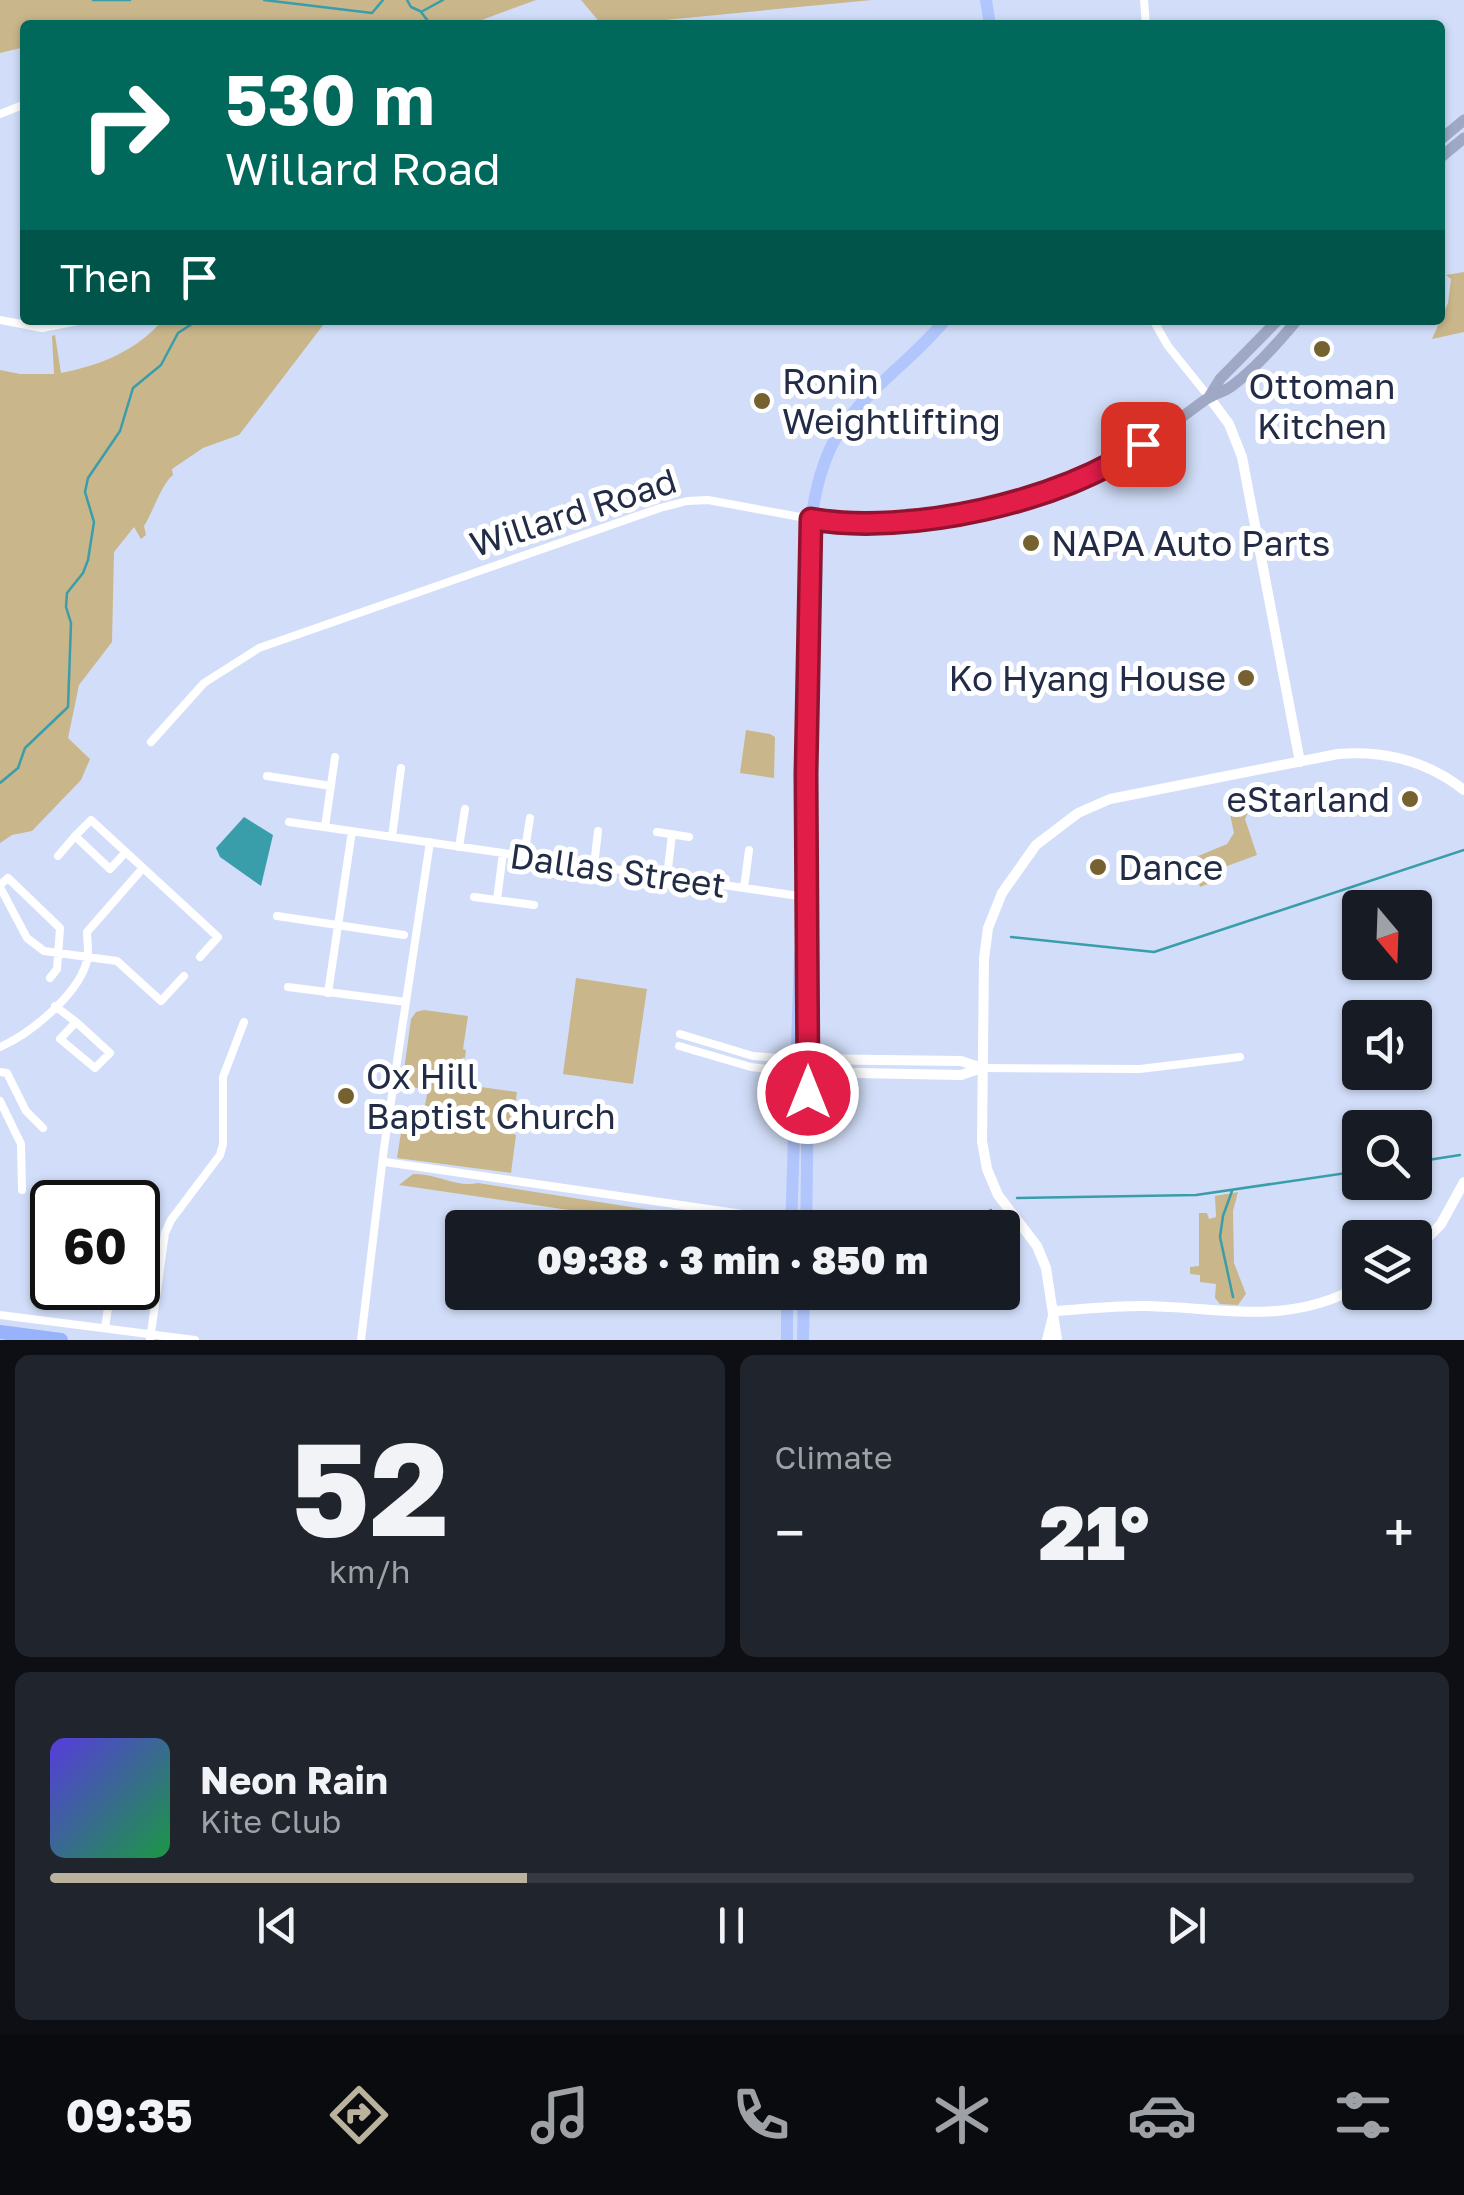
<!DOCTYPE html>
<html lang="en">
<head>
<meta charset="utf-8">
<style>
	:root { --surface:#171b24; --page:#20242c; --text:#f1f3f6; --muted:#9ea1a6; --line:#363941; --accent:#bab29d }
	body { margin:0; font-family:"Golos Text",sans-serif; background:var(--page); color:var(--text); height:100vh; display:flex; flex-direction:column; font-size:38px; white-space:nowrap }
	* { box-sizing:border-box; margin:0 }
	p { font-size:32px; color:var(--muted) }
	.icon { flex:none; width:55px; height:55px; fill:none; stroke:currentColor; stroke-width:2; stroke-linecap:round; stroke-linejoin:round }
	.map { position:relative; height:1340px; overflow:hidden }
	.drawer { display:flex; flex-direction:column; gap:15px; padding:15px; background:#0d0f14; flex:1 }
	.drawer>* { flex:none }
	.top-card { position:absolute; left:20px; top:20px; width:1425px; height:305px; border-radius:10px; box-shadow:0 2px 8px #0004; background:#00695c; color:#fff; overflow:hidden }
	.needle { width:65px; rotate:161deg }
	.fabs { position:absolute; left:1342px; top:890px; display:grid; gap:20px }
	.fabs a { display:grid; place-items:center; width:90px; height:90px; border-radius:10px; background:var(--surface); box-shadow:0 2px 8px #0004; font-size:50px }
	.speed { position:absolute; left:30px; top:1180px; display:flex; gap:20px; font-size:50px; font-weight:700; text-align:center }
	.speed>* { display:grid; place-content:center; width:130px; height:130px; border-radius:50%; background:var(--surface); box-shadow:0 2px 8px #0004; line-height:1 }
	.speed .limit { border:5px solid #111; border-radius:15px; background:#fff; color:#111 }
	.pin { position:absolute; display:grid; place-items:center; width:85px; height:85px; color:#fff; margin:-42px; border-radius:20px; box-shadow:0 5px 15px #0006 }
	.me { position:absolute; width:110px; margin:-55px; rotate:0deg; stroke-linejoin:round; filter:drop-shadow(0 0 8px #0008) }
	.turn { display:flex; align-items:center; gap:35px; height:210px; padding:0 40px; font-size:45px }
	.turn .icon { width:130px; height:130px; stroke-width:2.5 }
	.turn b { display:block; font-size:70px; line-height:85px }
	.then { display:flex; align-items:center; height:95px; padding:0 40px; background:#0003; gap:20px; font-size:38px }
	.big { font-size:75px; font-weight:800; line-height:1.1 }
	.drawer .card { flex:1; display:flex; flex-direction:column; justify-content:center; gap:15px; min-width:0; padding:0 35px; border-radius:15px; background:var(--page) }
	.drawer .dial { align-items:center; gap:0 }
	.dial b { font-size:130px; line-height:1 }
	.song { display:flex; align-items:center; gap:30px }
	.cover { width:120px; height:120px; border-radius:15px; background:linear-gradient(135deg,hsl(250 70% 55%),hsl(140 70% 35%)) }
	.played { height:10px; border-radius:5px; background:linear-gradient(90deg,var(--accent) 35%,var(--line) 35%) }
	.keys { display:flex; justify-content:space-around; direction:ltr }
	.heat { display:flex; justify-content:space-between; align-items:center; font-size:55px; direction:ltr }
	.drawer .tiles { flex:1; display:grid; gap:15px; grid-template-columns:1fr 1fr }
	.card:last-child { grid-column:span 2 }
	.trip { position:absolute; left:445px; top:1210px; width:575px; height:100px; border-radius:10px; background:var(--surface); box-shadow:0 2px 8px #0004; font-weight:800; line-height:100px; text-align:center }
	.menu { display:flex; height:160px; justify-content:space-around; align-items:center; background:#090b0e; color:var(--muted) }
	.menu .icon { width:70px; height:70px }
	.menu .active { color:var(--accent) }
	.menu b { font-size:45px; color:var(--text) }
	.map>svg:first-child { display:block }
</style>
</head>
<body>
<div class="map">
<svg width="1464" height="1340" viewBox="0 0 1464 1340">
	<rect width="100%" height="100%" fill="#d2def9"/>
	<path fill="#c9b68b" d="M0,0H536L479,21L477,25H25V47L0,53Z
		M581,0H872L612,25H602Z
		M1464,272V332L1432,339L1448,303L1451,279L1446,275Z
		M163,320H327L239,435L203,448L172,469L173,475C162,483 153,512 144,526L146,535L141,539L134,527L114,552L112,642L79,685L68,738L90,759L81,780L32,831L12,835L0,843V370L20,374H54L52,336L55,335L61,373C101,365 136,351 163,320Z
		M746,730L770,734L775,737L774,778L740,773Z
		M1248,800L1250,808L1245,819L1257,855L1219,869L1213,882L1200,887L1191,859L1227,844L1234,833L1228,805Z
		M576,978L647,989L633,1084L563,1074Z
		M424,1010L468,1016L463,1049L466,1050L465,1058H462L458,1084L517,1092L511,1133L516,1135L511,1173L397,1158L405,1107L417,1109L416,1118L432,1121L431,1129L436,1130L438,1113L424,1110L428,1090L402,1085L411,1019L416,1012Z
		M413,1174C436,1173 457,1188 478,1183L727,1222L730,1227H684L399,1185Z
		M1238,1192L1233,1211L1234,1263L1246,1294L1238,1305L1220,1304L1215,1298L1216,1284L1200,1282V1275L1190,1274V1267L1199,1266V1213H1207L1209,1219L1216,1217L1215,1196Z"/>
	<path fill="#3a9daa" d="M244,817L273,835L261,886L220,857L216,848Z"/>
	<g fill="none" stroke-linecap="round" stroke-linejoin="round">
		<path stroke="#3a9daa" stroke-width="2.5" d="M93,0H130
			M264,0L372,13L383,0
			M407,0L411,7L420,11
			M431,25L421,12L443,0
			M0,783L18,768L25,748L68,707L71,623L66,607L67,593L83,573L88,560L94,522L85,492L88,478L120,431L133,388L161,365L178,333L198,320
			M1011,937L1154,952L1464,850
			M1415,1162L1460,1155
			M1232,1191L1223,1216L1220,1237L1233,1297
			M1017,1198L1196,1195L1360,1171
			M958,1228L991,1210
			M824,1296L837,1292"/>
		<path stroke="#fff" stroke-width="8" d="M1144,0L1146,25
			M0,114L25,104
			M0,320L42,328L83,320
			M1153,320L1168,346L1209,397
			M151,742L204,683L259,648L660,508L687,501L708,500L811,519
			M267,776L331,786
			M289,822L806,897
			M325,827L335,757
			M657,832L689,837
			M392,837L401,768
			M459,847L465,809
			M126,852L110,869L75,836L91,820L218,937L200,957
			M58,856L75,836
			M524,856L530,818
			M594,866L598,831
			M667,877L672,834
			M0,885L8,878L60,928L57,969L50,978
			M0,887L27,938L44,951L117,961L161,1001L184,976
			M744,888L749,850
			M474,897L534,905
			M497,900L503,853
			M277,916L404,935
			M288,987L406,1002
			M328,993L352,831
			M55,1006L76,1022
			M76,1022L110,1053L95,1068L60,1039Z
			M680,1034L753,1056L795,1059
			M679,1046L751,1067L795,1072
			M0,1047C30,1034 76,996 86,964C90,954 87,942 87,932L143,868
			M982,1068L1140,1069L1240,1057
			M0,1072L7,1073L26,1111L43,1128
			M0,1101L21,1144L22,1190
			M385,1162L791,1221
			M52,1255L38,1247L35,1268L52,1270
			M0,1315L195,1340
			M105,1328L111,1288
			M150,1340L165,1233L171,1220L220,1155L223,1144V1077L244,1022
			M361,1340L384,1148L430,842"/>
		<path stroke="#fff" stroke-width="10" d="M1209,397L1229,424L1242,457L1300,762
			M800,1059L961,1061L982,1068
			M805,1072L961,1075L982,1068
			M1415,1251L1441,1224L1464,1182
			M1055,1311C1086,1309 1117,1305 1148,1306C1226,1308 1288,1326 1360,1286
			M1047,1340L1053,1316
			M1057,1340L1046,1268L1037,1246L998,1195L987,1169L982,1141L984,959L988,928L1002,893L1036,845L1078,813L1110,799L1338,754C1385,750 1427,761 1464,790"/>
		<path stroke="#9fa9c5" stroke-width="11" d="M1440,140L1464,120
			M1440,158L1464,138
			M1209,397L1220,379L1278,320
			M811,519C911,537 1042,504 1130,453C1156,438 1180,418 1205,400C1214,394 1224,392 1232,386C1256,368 1278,343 1297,320"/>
		<path stroke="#b1c6fd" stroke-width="12" d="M986,0L990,25
			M812,1099L822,1079L837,1074
			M791,1228L800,954
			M806,1228C810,1053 805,879 806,704C807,627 798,519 830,449C855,395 909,365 945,320
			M787,1340V1292
			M803,1340L804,1292"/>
		<path stroke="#97b3fc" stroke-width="14" d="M0,1332L61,1340"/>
	</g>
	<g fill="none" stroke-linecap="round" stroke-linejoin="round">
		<defs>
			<path id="route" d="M808,1093L806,774L811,519C907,536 1064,502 1143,444"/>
		</defs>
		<use href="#route" stroke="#92132f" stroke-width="25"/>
		<use href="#route" stroke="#e11d48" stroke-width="18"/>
	</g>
	<g fill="#766231" stroke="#fff" stroke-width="4">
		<circle cx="1322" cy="349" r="10"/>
		<circle cx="762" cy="401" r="10"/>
		<circle cx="1031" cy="543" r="10"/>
		<circle cx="1246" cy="678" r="10"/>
		<circle cx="1410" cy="799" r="10"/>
		<circle cx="1098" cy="867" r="10"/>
		<circle cx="346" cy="1096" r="10"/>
	</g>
	<g text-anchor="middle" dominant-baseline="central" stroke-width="10" stroke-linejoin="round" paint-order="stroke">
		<g font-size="35" fill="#222c46" stroke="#fff" text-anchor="start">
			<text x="782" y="381">Ronin<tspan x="782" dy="40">Weightlifting</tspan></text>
			<text x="1322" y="386" text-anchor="middle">Ottoman<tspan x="1322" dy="40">Kitchen</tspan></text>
			<text x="1051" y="543">NAPA Auto Parts</text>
			<text x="1226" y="678" text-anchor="end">Ko Hyang House</text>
			<text x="1390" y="799" text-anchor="end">eStarland</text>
			<text x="1118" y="867">Dance</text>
			<text x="366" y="1076">Ox Hill<tspan x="366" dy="40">Baptist Church</tspan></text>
		</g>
		<g font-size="35" fill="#222c46" stroke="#fff">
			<text transform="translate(573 512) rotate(-18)">Willard Road</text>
			<text transform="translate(618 870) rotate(8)">Dallas Street</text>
		</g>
	</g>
</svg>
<div class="fabs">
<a><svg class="needle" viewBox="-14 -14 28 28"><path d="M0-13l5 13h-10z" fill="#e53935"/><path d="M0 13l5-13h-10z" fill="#9ea1a6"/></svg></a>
<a><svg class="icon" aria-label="sound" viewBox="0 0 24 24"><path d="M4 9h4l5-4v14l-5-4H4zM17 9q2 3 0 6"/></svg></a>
<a><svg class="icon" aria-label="search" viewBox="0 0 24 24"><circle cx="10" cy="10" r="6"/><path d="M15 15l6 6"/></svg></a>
<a><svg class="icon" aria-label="layers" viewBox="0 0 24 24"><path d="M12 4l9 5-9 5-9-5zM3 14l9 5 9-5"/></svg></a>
</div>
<div class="speed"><div class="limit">60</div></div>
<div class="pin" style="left:1143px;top:444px;background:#d93025"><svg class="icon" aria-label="arrive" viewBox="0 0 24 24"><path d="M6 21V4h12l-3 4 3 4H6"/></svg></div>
<svg class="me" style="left:808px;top:1093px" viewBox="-20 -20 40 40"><circle r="17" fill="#e11d48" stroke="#fff" stroke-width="3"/><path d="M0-11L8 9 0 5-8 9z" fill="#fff"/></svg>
<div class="trip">09:38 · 3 min · 850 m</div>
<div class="top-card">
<div class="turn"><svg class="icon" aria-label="right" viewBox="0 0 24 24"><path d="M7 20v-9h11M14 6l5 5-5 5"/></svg><div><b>530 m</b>Willard Road</div></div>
<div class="then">Then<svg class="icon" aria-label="arrive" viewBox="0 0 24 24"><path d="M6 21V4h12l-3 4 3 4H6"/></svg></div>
</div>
</div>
<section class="drawer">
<div class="tiles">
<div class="card dial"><b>52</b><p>km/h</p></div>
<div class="card"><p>Climate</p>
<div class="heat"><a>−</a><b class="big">21°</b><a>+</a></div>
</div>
<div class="card">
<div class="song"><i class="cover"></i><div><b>Neon Rain</b><p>Kite Club</p></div></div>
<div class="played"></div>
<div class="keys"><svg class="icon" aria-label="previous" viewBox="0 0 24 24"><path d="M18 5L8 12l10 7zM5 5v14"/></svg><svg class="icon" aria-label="pause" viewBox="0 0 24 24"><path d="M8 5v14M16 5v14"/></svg><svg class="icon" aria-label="next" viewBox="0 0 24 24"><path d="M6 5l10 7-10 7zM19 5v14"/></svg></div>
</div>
</div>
</section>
<nav class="menu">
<b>09:35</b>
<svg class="icon active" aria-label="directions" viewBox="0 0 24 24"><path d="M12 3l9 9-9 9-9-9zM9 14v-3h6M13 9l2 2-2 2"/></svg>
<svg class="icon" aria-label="music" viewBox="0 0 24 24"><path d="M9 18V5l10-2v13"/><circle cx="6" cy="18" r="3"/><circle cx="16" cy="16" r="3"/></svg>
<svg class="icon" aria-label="phone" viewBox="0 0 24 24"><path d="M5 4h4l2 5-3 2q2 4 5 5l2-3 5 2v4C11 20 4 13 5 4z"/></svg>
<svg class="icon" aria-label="climate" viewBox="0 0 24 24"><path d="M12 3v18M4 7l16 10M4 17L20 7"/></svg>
<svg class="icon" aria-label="car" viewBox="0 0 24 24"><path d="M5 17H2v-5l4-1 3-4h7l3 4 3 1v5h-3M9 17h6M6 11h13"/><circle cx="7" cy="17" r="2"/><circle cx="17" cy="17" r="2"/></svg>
<svg class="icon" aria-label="filters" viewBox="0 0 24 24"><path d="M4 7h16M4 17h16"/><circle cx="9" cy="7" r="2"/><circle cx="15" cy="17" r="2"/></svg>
</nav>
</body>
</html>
